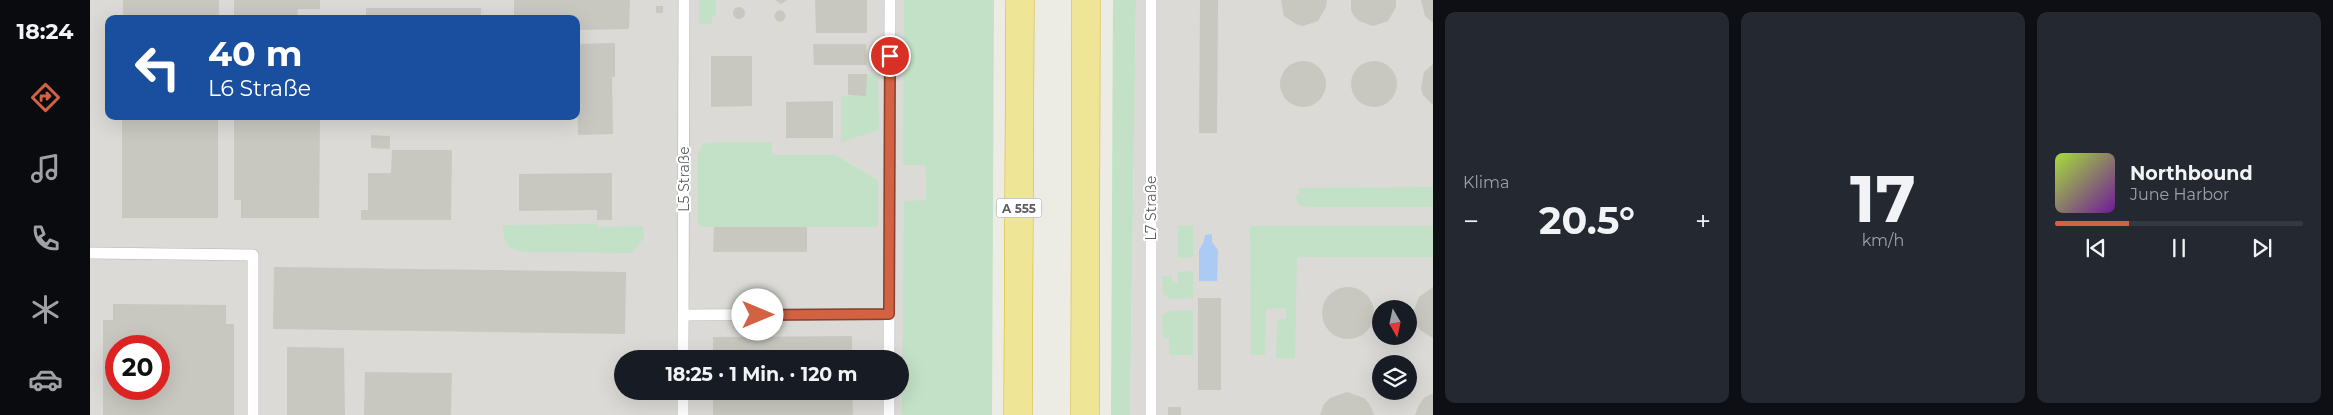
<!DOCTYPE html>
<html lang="de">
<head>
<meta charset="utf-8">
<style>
	:root { --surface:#171b24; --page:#242831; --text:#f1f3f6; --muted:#9ea1a6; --line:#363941; --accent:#d36243 }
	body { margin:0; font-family:Montserrat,sans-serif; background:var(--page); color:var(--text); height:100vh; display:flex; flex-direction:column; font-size:19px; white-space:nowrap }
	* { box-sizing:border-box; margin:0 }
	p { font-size:16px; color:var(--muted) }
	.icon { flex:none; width:28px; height:28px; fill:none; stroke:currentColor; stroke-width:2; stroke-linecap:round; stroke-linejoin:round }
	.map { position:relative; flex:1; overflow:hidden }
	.drawer { display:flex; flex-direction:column; gap:12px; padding:12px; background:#0d0f14; width:900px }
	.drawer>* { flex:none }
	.hud { position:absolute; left:15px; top:15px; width:475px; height:105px; border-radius:10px; box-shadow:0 5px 20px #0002; background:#1a4fa0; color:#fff; overflow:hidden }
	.needle { width:32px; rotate:171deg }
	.buttons { position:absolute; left:1282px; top:300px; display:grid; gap:10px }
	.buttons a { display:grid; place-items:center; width:45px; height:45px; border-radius:50%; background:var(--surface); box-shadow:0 5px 20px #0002; font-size:25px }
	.speed { position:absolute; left:15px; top:335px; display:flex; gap:10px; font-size:25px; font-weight:700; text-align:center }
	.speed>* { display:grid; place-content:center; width:65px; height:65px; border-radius:50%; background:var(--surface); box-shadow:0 5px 20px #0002; line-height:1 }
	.speed .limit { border:8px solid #d22; background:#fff; color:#111 }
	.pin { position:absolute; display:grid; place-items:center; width:42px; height:42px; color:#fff; margin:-21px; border:2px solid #fff; border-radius:50%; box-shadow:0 1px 5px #0007 }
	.me { position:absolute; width:55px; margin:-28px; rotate:90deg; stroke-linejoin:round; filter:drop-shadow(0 0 4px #0008) }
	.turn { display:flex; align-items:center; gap:18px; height:105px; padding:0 20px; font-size:22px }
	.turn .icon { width:65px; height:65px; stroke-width:2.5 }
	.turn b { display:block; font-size:35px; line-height:42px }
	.big { font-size:38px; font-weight:700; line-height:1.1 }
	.drawer .widget { flex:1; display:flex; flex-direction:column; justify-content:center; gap:8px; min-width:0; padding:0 18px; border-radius:10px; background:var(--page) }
	.drawer .dial { align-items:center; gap:0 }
	.dial b { font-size:65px; line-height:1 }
	.song { display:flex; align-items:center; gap:15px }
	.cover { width:60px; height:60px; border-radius:8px; background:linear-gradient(135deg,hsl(80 70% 55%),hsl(280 70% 35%)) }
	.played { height:5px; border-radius:2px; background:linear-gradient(90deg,var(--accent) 30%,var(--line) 30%) }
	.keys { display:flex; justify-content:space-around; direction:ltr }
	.heat { display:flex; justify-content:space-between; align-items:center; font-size:28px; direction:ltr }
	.drawer .tiles { flex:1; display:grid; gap:12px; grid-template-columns:repeat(3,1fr) }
	.trip { position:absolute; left:524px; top:350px; width:295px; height:50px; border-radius:25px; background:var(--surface); box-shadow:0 5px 20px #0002; font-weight:700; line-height:50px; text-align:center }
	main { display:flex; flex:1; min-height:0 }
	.dock { display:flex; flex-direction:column; width:90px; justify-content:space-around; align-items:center; background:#090b0e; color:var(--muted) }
	.dock .icon { width:35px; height:35px }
	.dock .current { color:var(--accent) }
	.dock b { font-size:22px; color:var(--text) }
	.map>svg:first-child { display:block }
</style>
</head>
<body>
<main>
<nav class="dock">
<b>18:24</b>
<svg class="icon current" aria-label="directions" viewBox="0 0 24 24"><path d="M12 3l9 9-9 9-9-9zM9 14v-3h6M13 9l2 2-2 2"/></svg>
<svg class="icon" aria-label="music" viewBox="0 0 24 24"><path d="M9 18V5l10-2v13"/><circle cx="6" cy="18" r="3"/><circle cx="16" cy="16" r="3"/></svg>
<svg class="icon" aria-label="phone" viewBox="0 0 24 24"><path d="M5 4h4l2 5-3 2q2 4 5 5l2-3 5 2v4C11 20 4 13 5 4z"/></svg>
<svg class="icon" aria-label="climate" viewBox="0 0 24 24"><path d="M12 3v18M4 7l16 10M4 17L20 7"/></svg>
<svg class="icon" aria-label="car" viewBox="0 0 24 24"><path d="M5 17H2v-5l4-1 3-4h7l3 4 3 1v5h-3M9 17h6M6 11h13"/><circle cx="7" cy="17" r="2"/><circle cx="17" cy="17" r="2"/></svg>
</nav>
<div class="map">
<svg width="1343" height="415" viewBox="0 0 1343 415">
	<rect width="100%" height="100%" fill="#ecebe4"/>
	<path fill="#dbdad6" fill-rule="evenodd" d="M0,0H827L825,165H835L836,201H824L826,415H0ZM19,19H486V116H19ZM623,142H682V155H746L788,180V226L612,227L614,144ZM26,346H69V389H26ZM532,359H810V391H532Z
		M1046,0H1343V415H1040ZM1291,309H1319V336H1291ZM1291,364H1319V391H1291Z"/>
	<path fill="#c3e1c7" d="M609,0H626V16L622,17V24H609Z
		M814,0H904L902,415H812L814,201L836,200L835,165H813Z
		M1023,0H1046L1040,415H1021Z
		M777,74L788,75L789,130L751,142V96H776Z
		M623,142H682V155H746L788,180V227H612L608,223V153L613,144Z
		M1343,187V207H1219L1209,205L1205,195H1209V188Z
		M507,224L508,227L553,226L554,238L542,253L433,252C416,249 413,241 413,225Z
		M1103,225V257L1088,258V226Z
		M1160,226H1343V257H1207L1205,358L1186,359L1187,319H1196V308L1176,309L1175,355H1161Z
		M1103,271V298L1081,299L1073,294L1072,277L1082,275V283H1088V272Z
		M1103,310V355H1079V338H1073L1072,316L1079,311Z"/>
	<path fill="#accbf4" d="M1122,234V242L1128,250L1127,281H1109V250L1114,241L1115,235Z"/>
	<path fill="#c8c7c0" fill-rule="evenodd" d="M33,0H129V19H33Z
		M144,0H230V9H208L207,19H144Z
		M424,0H540L539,29L486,30V19H424Z
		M685,0H697L691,4Z
		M725,0H777V33H726Z
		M1110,0H1128L1127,133H1109Z
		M1191,0H1237L1236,7L1228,21L1213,26L1206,24L1194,16Z
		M1261,0H1306V7L1298,21L1283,26L1269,21L1264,16L1261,10Z
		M1331,0H1343V23L1335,16Z
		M566,6H573V13H566Z
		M643 13a6 6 0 1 1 12 0a6 6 0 1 1-12 0Z
		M276,8H391V19H276Z
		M684.5 16a5.5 5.5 0 1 1 11 0a5.5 5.5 0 1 1-11 0Z
		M525,43V77H522L523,134L488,135L486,44Z
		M723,44H776L777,65H724Z
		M621,56H662V106L621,107Z
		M1190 84a23 23 0 1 1 46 0a23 23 0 1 1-46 0Z
		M1261 84a23 23 0 1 1 46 0a23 23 0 1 1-46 0Z
		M1343,64V105L1333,95L1331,88L1334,72Z
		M758,74H777L776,96L758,95Z
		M743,101V138H696V102Z
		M32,116H128V218H32Z
		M144,116H230L229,218H151V200H144Z
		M281,135L300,136V149L281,148Z
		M302,150H362L361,220H271V210H278V173H301Z
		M522,173V220H507V210L429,211V174Z
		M624,227H717V252H623Z
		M184,267L536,272L535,334L183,329Z
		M1343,287V338L1330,330L1326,324L1324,310L1329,297Z
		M1232 313a26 26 0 1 1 52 0a26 26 0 1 1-52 0Z
		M1108,298H1131V390H1108Z
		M23,304L136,305V324H144V415H13V320H23ZM26,346H69V389H26Z
		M762,336V359H623V337Z
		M197,347L254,348L255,415H197Z
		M275,372L362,373L361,415H274Z
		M623,391H762L763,415H623Z
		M1257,392L1274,398L1280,405L1284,415H1230L1234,404L1240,398Z
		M1343,393V415H1325L1329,405L1334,398Z
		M1078,407H1091V415H1078Z"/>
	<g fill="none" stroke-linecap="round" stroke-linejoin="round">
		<defs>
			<path id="service" d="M1061,0V415
				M0,253L163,255V415
				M594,315L799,314
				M593,359L594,0
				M799,359L800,0
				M799,391V415
				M593,415V391"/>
			<path id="motorway" d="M928,415L930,0
				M995,415L996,0"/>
		</defs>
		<use href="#service" stroke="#b1b3b7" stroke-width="12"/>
		<use href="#motorway" stroke="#d4b41c" stroke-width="29"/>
		<use href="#service" stroke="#fff" stroke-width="11"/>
		<use href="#motorway" stroke="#efe597" stroke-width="28"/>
	</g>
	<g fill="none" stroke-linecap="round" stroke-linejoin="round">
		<defs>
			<path id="route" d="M668,315L799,314L800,56"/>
		</defs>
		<use href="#route" stroke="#89402c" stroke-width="12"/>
		<use href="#route" stroke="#d36243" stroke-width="9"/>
	</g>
	<g text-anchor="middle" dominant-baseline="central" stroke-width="4" stroke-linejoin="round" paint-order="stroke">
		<rect fill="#fff" stroke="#8d8e91" stroke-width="1" x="906.5" y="198.5" width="45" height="19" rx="4"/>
		<g font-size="12" font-weight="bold" fill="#5c5e62">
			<text x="929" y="208">A 555</text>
		</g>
		<g font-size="14" fill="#5c5e62" stroke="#fff">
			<text transform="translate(594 179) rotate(-90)">L5 Straße</text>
			<text transform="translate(1061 208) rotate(-90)">L7 Straße</text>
		</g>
	</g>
</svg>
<div class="buttons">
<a><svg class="needle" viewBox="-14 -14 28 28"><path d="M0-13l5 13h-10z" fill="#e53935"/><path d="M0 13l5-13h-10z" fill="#9ea1a6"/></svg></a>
<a><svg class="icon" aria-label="layers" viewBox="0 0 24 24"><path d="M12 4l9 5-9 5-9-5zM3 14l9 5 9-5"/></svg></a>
</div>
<div class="speed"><div class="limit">20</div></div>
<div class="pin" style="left:800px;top:56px;background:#d93025"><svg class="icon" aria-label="arrive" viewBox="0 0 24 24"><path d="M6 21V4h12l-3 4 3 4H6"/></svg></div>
<svg class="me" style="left:668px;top:315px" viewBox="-20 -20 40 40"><circle r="19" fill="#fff"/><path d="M0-13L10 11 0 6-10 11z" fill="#d36243"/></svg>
<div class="trip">18:25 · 1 Min. · 120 m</div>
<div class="hud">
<div class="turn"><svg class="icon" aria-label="left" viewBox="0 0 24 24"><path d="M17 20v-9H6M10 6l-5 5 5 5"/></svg><div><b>40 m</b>L6 Straße</div></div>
</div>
</div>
<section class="drawer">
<div class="tiles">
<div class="widget"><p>Klima</p>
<div class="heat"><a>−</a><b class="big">20.5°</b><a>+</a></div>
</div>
<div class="widget dial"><b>17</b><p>km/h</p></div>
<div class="widget">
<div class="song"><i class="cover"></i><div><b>Northbound</b><p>June Harbor</p></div></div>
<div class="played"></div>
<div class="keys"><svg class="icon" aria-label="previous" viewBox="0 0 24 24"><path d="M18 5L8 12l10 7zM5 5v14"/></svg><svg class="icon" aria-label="pause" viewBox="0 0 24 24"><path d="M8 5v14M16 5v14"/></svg><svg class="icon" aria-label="next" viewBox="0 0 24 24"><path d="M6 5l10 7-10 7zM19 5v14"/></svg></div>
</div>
</div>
</section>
</main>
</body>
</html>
